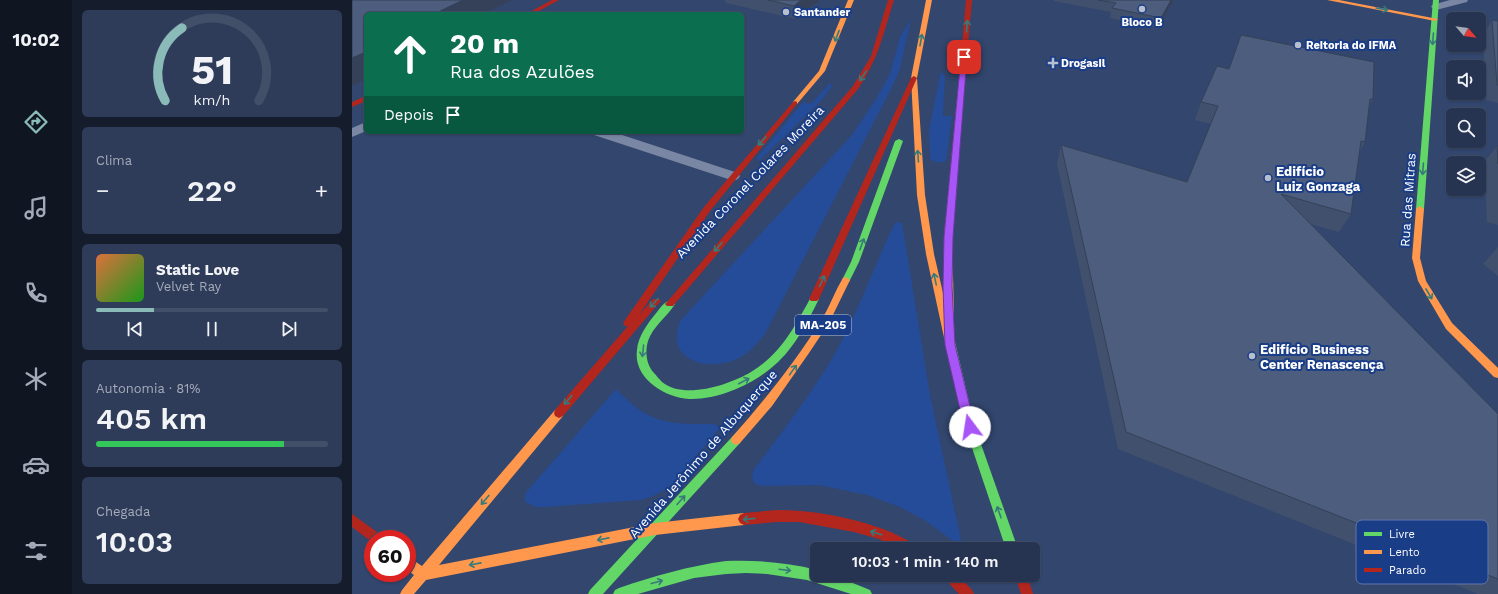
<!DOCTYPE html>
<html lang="pt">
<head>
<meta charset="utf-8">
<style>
	:root { --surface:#263452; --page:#2e3c59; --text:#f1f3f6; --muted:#a4aab8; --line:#424f69; --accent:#8bbbb9 }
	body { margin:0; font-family:"Work Sans",sans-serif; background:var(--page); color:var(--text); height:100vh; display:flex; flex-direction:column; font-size:15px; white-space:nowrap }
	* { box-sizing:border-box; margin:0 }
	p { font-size:13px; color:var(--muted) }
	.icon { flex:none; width:22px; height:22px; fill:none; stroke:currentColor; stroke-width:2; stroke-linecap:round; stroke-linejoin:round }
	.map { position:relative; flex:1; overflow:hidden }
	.drawer { display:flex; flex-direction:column; gap:10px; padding:10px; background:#151d2d; width:280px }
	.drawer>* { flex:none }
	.banner { position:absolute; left:12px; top:12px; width:380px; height:122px; border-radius:6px; box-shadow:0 1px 3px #0004,0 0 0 1px var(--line); background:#0b6e4f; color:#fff; overflow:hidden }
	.needle { width:26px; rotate:118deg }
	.controls { position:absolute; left:1094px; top:12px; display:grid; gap:8px }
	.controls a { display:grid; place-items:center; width:40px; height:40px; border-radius:6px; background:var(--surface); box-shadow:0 1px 3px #0004,0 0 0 1px var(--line); font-size:20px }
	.speed { position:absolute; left:12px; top:530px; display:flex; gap:8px; font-size:20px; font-weight:700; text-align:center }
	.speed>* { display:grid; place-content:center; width:52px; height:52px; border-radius:50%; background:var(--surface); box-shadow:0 1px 3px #0004,0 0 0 1px var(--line); line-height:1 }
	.speed .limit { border:6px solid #d22; background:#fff; color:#111 }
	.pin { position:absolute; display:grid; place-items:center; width:34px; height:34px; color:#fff; margin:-17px; border-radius:8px; box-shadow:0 2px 6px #0006 }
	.me { position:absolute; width:44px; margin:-22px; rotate:346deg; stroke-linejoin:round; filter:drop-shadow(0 0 3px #0008) }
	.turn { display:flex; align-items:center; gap:14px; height:84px; padding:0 20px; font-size:18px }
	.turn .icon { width:52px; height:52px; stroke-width:2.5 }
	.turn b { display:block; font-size:28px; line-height:34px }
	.then { display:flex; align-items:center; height:38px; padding:0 20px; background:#0003; gap:8px; font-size:15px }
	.big { font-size:30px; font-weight:600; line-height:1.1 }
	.drawer .card { flex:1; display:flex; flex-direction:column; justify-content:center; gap:6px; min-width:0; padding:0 14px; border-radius:6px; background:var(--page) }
	.drawer .dial { align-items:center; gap:0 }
	.dial svg { height:104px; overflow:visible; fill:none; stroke:var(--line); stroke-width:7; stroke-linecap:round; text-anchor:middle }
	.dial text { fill:var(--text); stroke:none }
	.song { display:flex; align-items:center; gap:12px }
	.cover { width:48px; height:48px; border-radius:6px; background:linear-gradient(135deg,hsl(20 70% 55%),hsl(120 70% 35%)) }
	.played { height:4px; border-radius:2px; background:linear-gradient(90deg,var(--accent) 25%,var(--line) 25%) }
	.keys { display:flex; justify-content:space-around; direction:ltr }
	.heat { display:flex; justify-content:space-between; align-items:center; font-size:22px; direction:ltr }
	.charge { height:6px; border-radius:3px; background:linear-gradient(90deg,#34c759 81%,var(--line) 0) }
	.trip { position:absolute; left:458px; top:542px; width:230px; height:40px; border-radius:6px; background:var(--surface); box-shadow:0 1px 3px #0004,0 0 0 1px var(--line); font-weight:600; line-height:40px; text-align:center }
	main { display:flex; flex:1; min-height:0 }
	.tab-bar { display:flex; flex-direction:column; width:72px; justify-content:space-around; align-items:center; background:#0f1521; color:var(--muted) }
	.tab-bar .icon { width:28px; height:28px }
	.tab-bar .current { color:var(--accent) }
	.tab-bar b { font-size:18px; color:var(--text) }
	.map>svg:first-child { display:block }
</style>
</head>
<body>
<main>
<nav class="tab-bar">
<b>10:02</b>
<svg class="icon current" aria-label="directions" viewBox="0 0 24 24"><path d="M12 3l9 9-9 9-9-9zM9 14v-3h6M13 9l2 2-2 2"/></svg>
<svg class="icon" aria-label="music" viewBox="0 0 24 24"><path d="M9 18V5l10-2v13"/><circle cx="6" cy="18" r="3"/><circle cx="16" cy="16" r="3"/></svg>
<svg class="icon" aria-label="phone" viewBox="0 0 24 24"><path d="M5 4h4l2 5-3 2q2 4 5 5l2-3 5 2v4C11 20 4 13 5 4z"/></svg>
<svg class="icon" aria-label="climate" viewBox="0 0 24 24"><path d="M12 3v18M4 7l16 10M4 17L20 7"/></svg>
<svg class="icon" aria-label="car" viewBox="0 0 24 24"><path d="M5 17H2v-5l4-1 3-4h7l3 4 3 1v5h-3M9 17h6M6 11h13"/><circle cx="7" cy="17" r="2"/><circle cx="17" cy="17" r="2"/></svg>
<svg class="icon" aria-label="filters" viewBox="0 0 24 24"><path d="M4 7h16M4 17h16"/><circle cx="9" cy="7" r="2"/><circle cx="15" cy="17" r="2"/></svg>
</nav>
<section class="drawer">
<div class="card dial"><svg viewBox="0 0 100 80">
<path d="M14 69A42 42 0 1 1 86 69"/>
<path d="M14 69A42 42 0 0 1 27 13" stroke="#8bbbb9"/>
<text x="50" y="56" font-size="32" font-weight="700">51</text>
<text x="50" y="72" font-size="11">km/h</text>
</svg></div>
<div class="card"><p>Clima</p>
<div class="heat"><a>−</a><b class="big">22°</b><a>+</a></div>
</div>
<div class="card">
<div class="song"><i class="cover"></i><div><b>Static Love</b><p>Velvet Ray</p></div></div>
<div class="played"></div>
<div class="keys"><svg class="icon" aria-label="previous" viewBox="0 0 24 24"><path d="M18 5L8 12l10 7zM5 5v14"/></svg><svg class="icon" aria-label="pause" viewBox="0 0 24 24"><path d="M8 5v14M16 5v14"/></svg><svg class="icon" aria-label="next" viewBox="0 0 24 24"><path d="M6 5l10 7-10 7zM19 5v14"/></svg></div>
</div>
<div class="card"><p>Autonomia · 81%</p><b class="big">405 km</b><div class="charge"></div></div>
<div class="card"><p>Chegada</p><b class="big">10:03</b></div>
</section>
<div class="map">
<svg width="1146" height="594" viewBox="0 0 1146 594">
	<rect width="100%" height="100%" fill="#32466e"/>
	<path fill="#254c99" d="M559,19L547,72L540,87L413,334C405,344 397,353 385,359C366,368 331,367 325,342C324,335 326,327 328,321L500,135L524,99L538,74L548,37Z
		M589,72L593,76L591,116H600L594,161L586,163L578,159L577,129Z
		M478,83L480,86L469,101L408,160L404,159L451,102L459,104Z
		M545,222L550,223L578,395L609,540L607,544H605L574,521L548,507L515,495L467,485L411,486L403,484C399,478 400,475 402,469C429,434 455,399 478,362C502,322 519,275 538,233L543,223Z
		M264,389C298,424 314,424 361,424L365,425L367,429L321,483C311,492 301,497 288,500L192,507H184L173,502V494L177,489Z"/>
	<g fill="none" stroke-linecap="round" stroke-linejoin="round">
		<path fill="#7987a4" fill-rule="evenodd" d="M1098,0H1116L1115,2L1084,10L1079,7L1080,5Z
			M14,122V131L0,137V128Z
			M240,132H261L386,173L388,176L386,179L381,181L376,179L242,135Z"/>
		<path fill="#63d668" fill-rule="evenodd" d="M1081,0H1087L1072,209L1068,212L1064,209Z
			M547,139L551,141L507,262L497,282H491L490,280L499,262L543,141Z
			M462,296L467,299C454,325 441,351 418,369C397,386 365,400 337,399C312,397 281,378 285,350C286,336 296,323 305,312C309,307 314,299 321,302L323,304C315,317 301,326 296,341C293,352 294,364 302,373C304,375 307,379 310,382C332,400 377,385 399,372C429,354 443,326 459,297Z
			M598,338L601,339L603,342L623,427L666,549H654L613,427L593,342L595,339Z
			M384,435L388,437L389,440L388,443L251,594H236L238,590L380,437Z
			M374,561C405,560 435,562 465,570V575H481L518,590L520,594H499L455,580L415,574L394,573L374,574L342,578L286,594H261L263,590L267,588C302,576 337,566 374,561Z"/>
		<path fill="#ff974d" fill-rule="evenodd" d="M496,0H502L473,71L445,104H441V102L467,71Z
			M574,0H580L565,78L573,195L582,254L592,297V237L608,68L611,66L614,68L600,237L602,314L600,316L597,317L603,342L601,345H595L593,342L574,254L565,195L559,78Z
			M975,0H987L1086,19L1083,21Z
			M1068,206L1072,209L1068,258L1074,281L1100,323L1146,368V378L1142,377L1094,329L1066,281L1060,258L1064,209Z
			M494,277L498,280L477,323L457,353L420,406L388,443L384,445L380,443L379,440L380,437C413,400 444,361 470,319C478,306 483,291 491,278Z
			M207,408L211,410L212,413L211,416L87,565L303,523L392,513L396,515L398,519L396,523L392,525L303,535L74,580L62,594H48L50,590L62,575L55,570V556L70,566L203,410Z"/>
		<path fill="#b3261e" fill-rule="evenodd" d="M200,0H207L181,14H174Z
			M536,0H542C531,34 527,58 506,89L321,306H315L313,304L315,302L501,86L519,56Z
			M614,0H620L614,68L611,70L608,68Z
			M562,76L565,78L467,299L465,301H459L457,299L559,78Z
			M14,96V101L0,107V102Z
			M443,101L445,102V104L358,211L287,315L301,299H307L309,301L307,303L211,416L207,418L203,416L202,413L203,410L276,326H273L271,323L273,320L352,207L441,102Z
			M425,510C459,510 499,517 531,529C542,533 553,539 564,545L566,549H547L527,539L502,532L447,522H425L392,525L388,523L386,519L388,515L392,513Z
			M0,514L29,535L31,539H21V543L0,527Z
			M591,575H606L620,590L622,594H607L593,579Z
			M663,575H675L681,594H669Z"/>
	</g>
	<path fill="#41506c" d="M373,0H468L444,19L374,3Z
		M702,0H822L806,28L758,18L759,12L702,1Z
		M1140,20L1146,21V103L1134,100L1131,35Z
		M865,66L1021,99L1018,104L1013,142L1007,153L999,214L987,232L958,224L1146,414V594H1126L766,449L705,164L709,145L835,182L859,124L843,120L849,102Z
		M1145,146H1146V225L1135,222L1132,162Z
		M1146,247V276L1131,264Z"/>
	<path fill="#354158" d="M111,0H160L132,14H82Z
		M449,0H468L444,19L442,6Z
		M819,0H822L806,28L809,18Z
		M14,52V79L0,86V58Z"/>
	<path fill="#4c5d7d" stroke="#354158" d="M0,0H111L82,14H14V52L0,58Z
		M416,0H449L442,6Z
		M746,0H819L809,18L760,8L764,3Z
		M1140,20L1146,21V85H1145Z
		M889,35L1022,62L1021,99H1018L1013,142L1009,141L999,214L929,194L1146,414V579L774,432L709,145L835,182L866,106L849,102L865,66L877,69Z
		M1145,146H1146V164Z"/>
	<defs><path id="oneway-shaft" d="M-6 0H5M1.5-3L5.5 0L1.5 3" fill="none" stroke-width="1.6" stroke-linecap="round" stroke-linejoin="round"/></defs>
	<g stroke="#377a7b">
		<use href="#oneway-shaft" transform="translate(1030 9) rotate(10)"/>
		<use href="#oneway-shaft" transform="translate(615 26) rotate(-85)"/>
		<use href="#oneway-shaft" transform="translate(485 36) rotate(111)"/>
		<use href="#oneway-shaft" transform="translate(1081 39) rotate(94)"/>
		<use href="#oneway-shaft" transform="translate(569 40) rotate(-80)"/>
		<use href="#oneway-shaft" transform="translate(511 76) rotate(124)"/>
		<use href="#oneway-shaft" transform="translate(410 141) rotate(131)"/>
		<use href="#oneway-shaft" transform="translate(566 156) rotate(-94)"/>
		<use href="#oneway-shaft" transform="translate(1071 169) rotate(94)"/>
		<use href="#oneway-shaft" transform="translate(510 244) rotate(-70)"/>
		<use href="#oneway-shaft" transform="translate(366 247) rotate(131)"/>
		<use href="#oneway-shaft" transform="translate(583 279) rotate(-102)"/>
		<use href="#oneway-shaft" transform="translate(470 281) rotate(-66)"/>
		<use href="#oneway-shaft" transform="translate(1077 294) rotate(60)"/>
		<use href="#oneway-shaft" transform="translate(302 303) rotate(132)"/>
		<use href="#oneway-shaft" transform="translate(291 351) rotate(96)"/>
		<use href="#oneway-shaft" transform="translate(441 370) rotate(-55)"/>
		<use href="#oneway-shaft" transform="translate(392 381) rotate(-28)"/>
		<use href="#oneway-shaft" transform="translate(216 400) rotate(131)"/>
		<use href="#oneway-shaft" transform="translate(133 500) rotate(130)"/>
		<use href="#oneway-shaft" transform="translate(329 500) rotate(-48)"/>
		<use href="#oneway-shaft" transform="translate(647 512) rotate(-109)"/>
		<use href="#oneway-shaft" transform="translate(397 519) rotate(174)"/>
		<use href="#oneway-shaft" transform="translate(524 533) rotate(-163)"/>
		<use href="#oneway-shaft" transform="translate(251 539) rotate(169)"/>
		<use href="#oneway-shaft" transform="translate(123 564) rotate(169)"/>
		<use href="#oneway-shaft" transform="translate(433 570) rotate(7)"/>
		<use href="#oneway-shaft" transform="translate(305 582) rotate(-15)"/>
	</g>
	<path fill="#a855f7" stroke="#6d37a1" d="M612,55L615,57L601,237L600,286L603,345L623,427L622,430L618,432L614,430L612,427L593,345L591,286L592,237L609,57Z"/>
	<g fill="#b7becc" stroke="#1a3d87" stroke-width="1.5">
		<circle cx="790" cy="9" r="4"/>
		<circle cx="434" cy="12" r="4"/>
		<circle cx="946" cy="45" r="4"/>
		<path d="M699 57h4v4h4v4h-4v4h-4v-4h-4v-4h4z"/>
		<circle cx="916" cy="178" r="4"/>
		<circle cx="900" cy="356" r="4"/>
	</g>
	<g text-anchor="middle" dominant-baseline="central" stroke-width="4" stroke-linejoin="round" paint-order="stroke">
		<g font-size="11" font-weight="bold" fill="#fff" stroke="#1a3d87" text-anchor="start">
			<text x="442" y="12">Santander</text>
			<text x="790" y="22" text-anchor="middle">Bloco B</text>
			<text x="954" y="45">Reitoria do IFMA</text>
			<text x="709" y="63">Drogasil</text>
		</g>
		<rect fill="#1a3d87" stroke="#bac5db" stroke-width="1" x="443" y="315" width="56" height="20" rx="3"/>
		<g font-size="12" font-weight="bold" fill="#fff">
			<text x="471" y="325">MA-205</text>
		</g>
		<g font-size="13" font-weight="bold" fill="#fff" stroke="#1a3d87" text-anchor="start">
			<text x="924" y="171">Edifício<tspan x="924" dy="15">Luiz Gonzaga</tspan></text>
			<text x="908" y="349">Edifício Business<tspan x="908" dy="15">Center Renascença</tspan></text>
		</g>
		<g font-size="13" fill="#fff" stroke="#1a3d87">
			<text transform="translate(398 182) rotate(-46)">Avenida Coronel Colares Moreira</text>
			<text transform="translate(1056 200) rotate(-86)">Rua das Mitras</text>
			<text transform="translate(351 454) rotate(-49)">Avenida Jerônimo de Albuquerque</text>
		</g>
	</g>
	<rect x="1004" y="520" width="132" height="64" rx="6" fill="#1a3d87" stroke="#5f77ab" stroke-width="1"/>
	<rect x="1012" y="532" width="18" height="4" fill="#63d668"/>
	<rect x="1012" y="550" width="18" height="4" fill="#ff974d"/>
	<rect x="1012" y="568" width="18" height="4" fill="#b3261e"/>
	<g font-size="11" fill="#fff">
		<text x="1037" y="538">Livre</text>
		<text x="1037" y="556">Lento</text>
		<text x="1037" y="574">Parado</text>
	</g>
</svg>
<div class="controls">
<a><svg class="needle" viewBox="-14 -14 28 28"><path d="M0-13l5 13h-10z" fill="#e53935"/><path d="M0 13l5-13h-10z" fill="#a4aab8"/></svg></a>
<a><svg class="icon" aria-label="sound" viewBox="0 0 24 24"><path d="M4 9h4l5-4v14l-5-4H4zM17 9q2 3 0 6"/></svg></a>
<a><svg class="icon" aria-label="search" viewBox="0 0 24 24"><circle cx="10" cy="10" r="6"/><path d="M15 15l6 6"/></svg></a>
<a><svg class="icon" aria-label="layers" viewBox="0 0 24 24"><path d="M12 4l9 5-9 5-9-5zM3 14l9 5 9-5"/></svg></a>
</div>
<div class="speed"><div class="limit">60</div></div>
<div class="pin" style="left:612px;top:57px;background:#d93025"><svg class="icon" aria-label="arrive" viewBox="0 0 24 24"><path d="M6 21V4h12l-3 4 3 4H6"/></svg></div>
<svg class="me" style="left:618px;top:427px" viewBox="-20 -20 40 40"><circle r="19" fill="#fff"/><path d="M0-13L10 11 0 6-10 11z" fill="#a855f7"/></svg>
<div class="trip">10:03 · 1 min · 140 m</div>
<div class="banner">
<div class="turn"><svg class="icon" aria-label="ahead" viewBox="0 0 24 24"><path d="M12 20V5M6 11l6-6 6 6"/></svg><div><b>20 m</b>Rua dos Azulões</div></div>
<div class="then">Depois<svg class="icon" aria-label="arrive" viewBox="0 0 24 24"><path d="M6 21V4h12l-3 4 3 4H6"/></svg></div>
</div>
</div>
</main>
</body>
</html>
